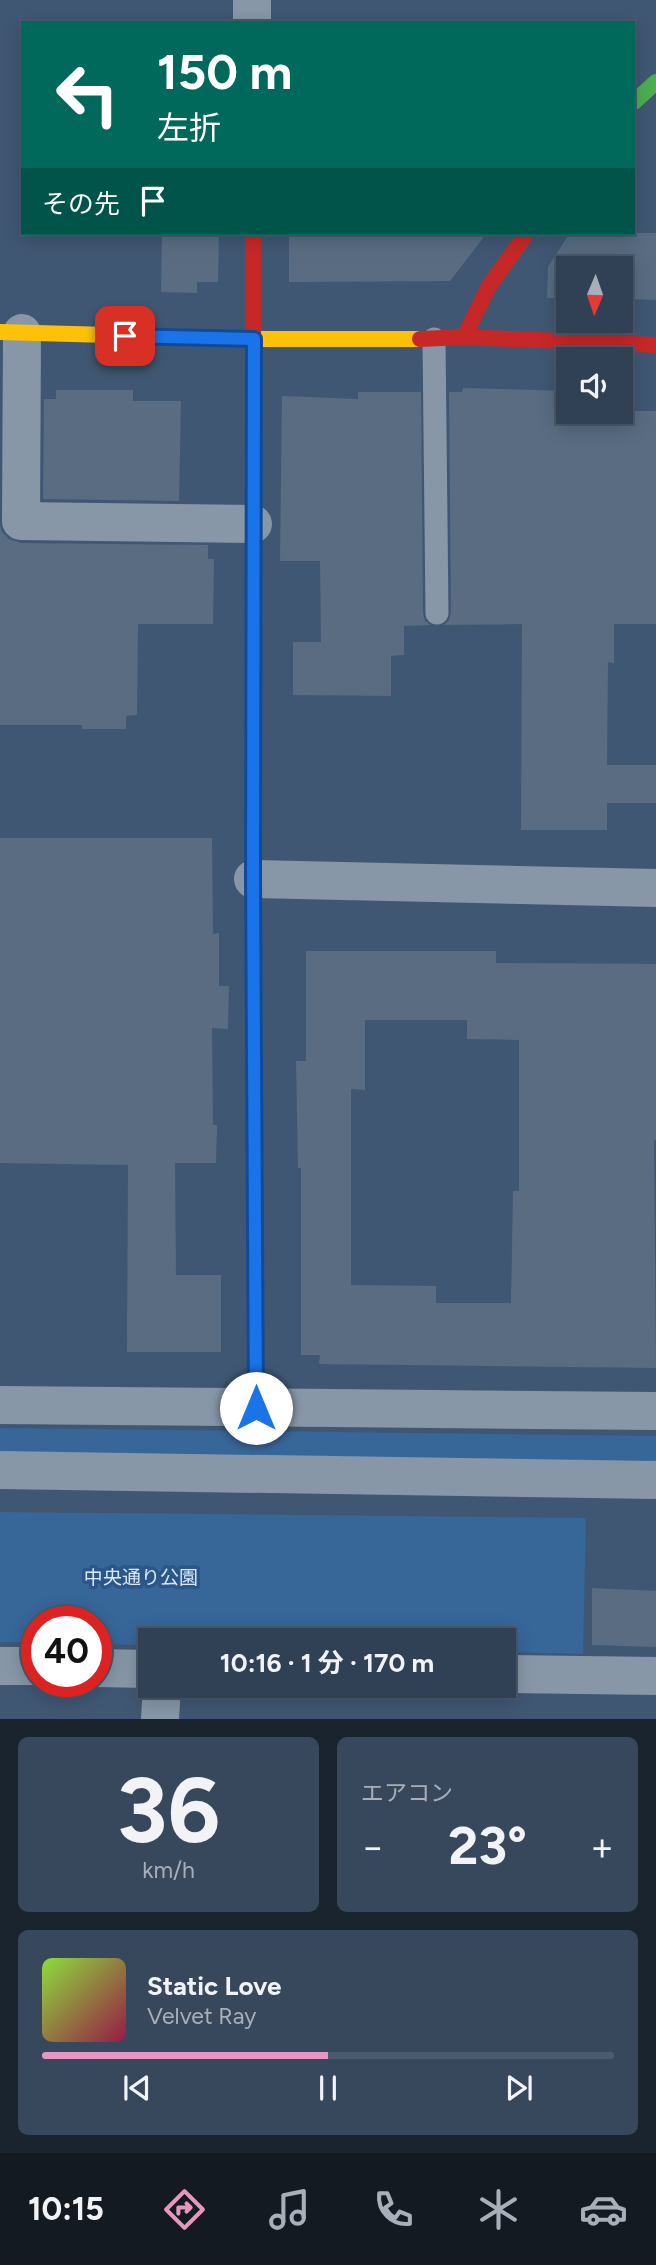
<!DOCTYPE html>
<html lang="ja">
<head>
<meta charset="utf-8">
<style>
	:root { --surface:#304156; --page:#38485c; --text:#f1f3f6; --muted:#a8afb9; --line:#4b5a6c; --accent:#e797bd }
	body { margin:0; font-family:Figtree,"Noto Sans JP",sans-serif; background:var(--page); color:var(--text); height:100vh; display:flex; flex-direction:column; font-size:26px; white-space:nowrap }
	* { box-sizing:border-box; margin:0 }
	p { font-size:23px; color:var(--muted) }
	.icon { flex:none; width:38px; height:38px; fill:none; stroke:currentColor; stroke-width:2; stroke-linecap:round; stroke-linejoin:round }
	.map { position:relative; height:1719px; overflow:hidden }
	.panel { display:flex; flex-direction:column; gap:18px; padding:18px; background:#1a242f; flex:1 }
	.panel>* { flex:none }
	.hud { position:absolute; left:21px; top:21px; width:614px; height:214px; border-radius:0px; box-shadow:0 4px 18px #0003,0 0 0 2px var(--line); background:#00695c; color:#fff; overflow:hidden }
	.needle { width:46px; rotate:182deg }
	.fabs { position:absolute; left:556px; top:256px; display:grid; gap:14px }
	.fabs a { display:grid; place-items:center; width:77px; height:77px; border-radius:0px; background:var(--surface); box-shadow:0 4px 18px #0003,0 0 0 2px var(--line); font-size:35px }
	.speed { position:absolute; left:21px; top:1606px; display:flex; gap:14px; font-size:35px; font-weight:700; text-align:center }
	.speed>* { display:grid; place-content:center; width:91px; height:91px; border-radius:50%; background:var(--surface); box-shadow:0 4px 18px #0003,0 0 0 2px var(--line); line-height:1 }
	.speed .limit { border:10px solid #d22; background:#fff; color:#111 }
	.pin { position:absolute; display:grid; place-items:center; width:60px; height:60px; color:#fff; margin:-30px; border-radius:14px; box-shadow:0 4px 10px #0006 }
	.me { position:absolute; width:77px; margin:-38px; rotate:0deg; stroke-linejoin:round; filter:drop-shadow(0 0 5px #0008) }
	.turn { display:flex; align-items:center; gap:24px; height:147px; padding:0 21px; font-size:32px }
	.turn .icon { width:91px; height:91px; stroke-width:2.5 }
	.turn b { display:block; font-size:49px; line-height:60px }
	.then { display:flex; align-items:center; height:66px; padding:0 21px; background:#0003; gap:14px; font-size:26px }
	.big { font-size:52px; font-weight:700; line-height:1.1 }
	.panel .widget { flex:1; display:flex; flex-direction:column; justify-content:center; gap:10px; min-width:0; padding:0 24px; border-radius:10px; background:var(--page) }
	.panel .dial { align-items:center; gap:0 }
	.dial b { font-size:91px; line-height:1 }
	.song { display:flex; align-items:center; gap:21px }
	.cover { width:84px; height:84px; border-radius:10px; background:linear-gradient(135deg,hsl(90 70% 55%),hsl(340 70% 35%)) }
	.played { height:7px; border-radius:4px; background:linear-gradient(90deg,var(--accent) 50%,var(--line) 50%) }
	.keys { display:flex; justify-content:space-around; direction:ltr }
	.heat { display:flex; justify-content:space-between; align-items:center; font-size:38px; direction:ltr }
	.panel .tiles { flex:1; display:grid; gap:18px; grid-template-columns:1fr 1fr }
	.widget:last-child { grid-column:span 2 }
	.trip { position:absolute; left:138px; top:1628px; width:378px; height:70px; border-radius:0px; background:var(--surface); box-shadow:0 4px 18px #0003,0 0 0 2px var(--line); font-weight:700; line-height:70px; text-align:center }
	.tabs { display:flex; height:112px; justify-content:space-around; align-items:center; background:#131a22; color:var(--muted) }
	.tabs .icon { width:49px; height:49px }
	.tabs .active { color:var(--accent) }
	.tabs b { font-size:32px; color:var(--text) }
	.map>svg:first-child { display:block }
</style>
</head>
<body>
<div class="map">
<svg width="656" height="1719" viewBox="0 0 656 1719">
	<rect width="100%" height="100%" fill="#405773"/>
	<path fill="#376699" d="M0,1428L656,1436V1464L0,1454Z
		M0,1512L586,1518L583,1654L504,1652V1640H150V1645L96,1644V1622H37V1643L0,1642Z"/>
	<path fill="#596c82" fill-rule="evenodd" d="M162,233L219,234L218,282H197V293L161,292Z
		M289,233H487L450,281L289,282Z
		M588,233H656V300L621,299V268H569V298H547L548,267L569,234L588,236Z
		M463,388L569,391V411H656V624H614V663L608,662L607,765H656V803H607V830H521L522,624L444,625L449,620L451,613L449,392H462Z
		M56,390H133V401H181L179,501L43,499L44,399H56Z
		M358,392H421L423,613L425,621L431,625L404,626V655L391,656V696L293,695V642H321L320,561H280L282,396L358,399Z
		M0,525L2,532L9,539L21,543L208,545V559H214L213,624H138L137,715L126,716V729H82V725H0Z
		M0,838H212L213,934L219,933V986H229L228,1029L212,1028L213,1125H217L216,1163H175L176,1275H221V1352H127L128,1165L0,1163Z
		M306,951H496V963L656,964V1140H654L656,1368L319,1364L320,1355H301V1168H298L296,1061H306ZM365,1020H467V1039L519,1040V1191H513L511,1303H436V1286L351,1285V1089L365,1090Z
		M592,1588L656,1591V1647L592,1645Z"/>
	<g fill="none" stroke-linecap="round" stroke-linejoin="round">
		<path stroke="#8797a8" stroke-width="23" d="M434,339L437,613"/>
		<path stroke="#8797a8" stroke-width="38" d="M252,0V23
			M22,333L21,521L253,524
			M253,879L656,888
			M0,1405L656,1411
			M0,1470L656,1480
			M0,1666H37
			M96,1668L150,1669
			M504,1674L656,1676
			M160,1719L162,1685"/>
		<path stroke="#4caf50" stroke-width="16" d="M634,102L656,82
			M253,755L255,1167"/>
		<path stroke="#ffc107" stroke-width="16" d="M0,332L253,339H420"/>
		<path stroke="#c62828" stroke-width="16" d="M253,233V755
			M464,337L489,286L527,233
			M420,339L464,337L656,345
			M255,1167L256,1408"/>
	</g>
	<g fill="none" stroke-linecap="round" stroke-linejoin="round">
		<defs>
			<path id="route" d="M125,336L254,339L253,879L256,1408"/>
		</defs>
		<use href="#route" stroke="#114b97" stroke-width="18"/>
		<use href="#route" stroke="#1a73e8" stroke-width="12"/>
	</g>
	<g text-anchor="middle" dominant-baseline="central" stroke-width="7" stroke-linejoin="round" paint-order="stroke">
		<g font-size="19" fill="#dbe8f7" stroke="#2b5688">
			<text x="141" y="1577">中央通り公園</text>
		</g>
	</g>
</svg>
<div class="fabs">
<a><svg class="needle" viewBox="-14 -14 28 28"><path d="M0-13l5 13h-10z" fill="#e53935"/><path d="M0 13l5-13h-10z" fill="#a8afb9"/></svg></a>
<a><svg class="icon" aria-label="sound" viewBox="0 0 24 24"><path d="M4 9h4l5-4v14l-5-4H4zM17 9q2 3 0 6"/></svg></a>
</div>
<div class="speed"><div class="limit">40</div></div>
<div class="pin" style="left:125px;top:336px;background:#d93025"><svg class="icon" aria-label="arrive" viewBox="0 0 24 24"><path d="M6 21V4h12l-3 4 3 4H6"/></svg></div>
<svg class="me" style="left:256px;top:1408px" viewBox="-20 -20 40 40"><circle r="19" fill="#fff"/><path d="M0-13L10 11 0 6-10 11z" fill="#1a73e8"/></svg>
<div class="trip">10:16 · 1 分 · 170 m</div>
<div class="hud">
<div class="turn"><svg class="icon" aria-label="left" viewBox="0 0 24 24"><path d="M17 20v-9H6M10 6l-5 5 5 5"/></svg><div><b>150 m</b>左折</div></div>
<div class="then">その先<svg class="icon" aria-label="arrive" viewBox="0 0 24 24"><path d="M6 21V4h12l-3 4 3 4H6"/></svg></div>
</div>
</div>
<section class="panel">
<div class="tiles">
<div class="widget dial"><b>36</b><p>km/h</p></div>
<div class="widget"><p>エアコン</p>
<div class="heat"><a>−</a><b class="big">23°</b><a>+</a></div>
</div>
<div class="widget">
<div class="song"><i class="cover"></i><div><b>Static Love</b><p>Velvet Ray</p></div></div>
<div class="played"></div>
<div class="keys"><svg class="icon" aria-label="previous" viewBox="0 0 24 24"><path d="M18 5L8 12l10 7zM5 5v14"/></svg><svg class="icon" aria-label="pause" viewBox="0 0 24 24"><path d="M8 5v14M16 5v14"/></svg><svg class="icon" aria-label="next" viewBox="0 0 24 24"><path d="M6 5l10 7-10 7zM19 5v14"/></svg></div>
</div>
</div>
</section>
<nav class="tabs">
<b>10:15</b>
<svg class="icon active" aria-label="directions" viewBox="0 0 24 24"><path d="M12 3l9 9-9 9-9-9zM9 14v-3h6M13 9l2 2-2 2"/></svg>
<svg class="icon" aria-label="music" viewBox="0 0 24 24"><path d="M9 18V5l10-2v13"/><circle cx="6" cy="18" r="3"/><circle cx="16" cy="16" r="3"/></svg>
<svg class="icon" aria-label="phone" viewBox="0 0 24 24"><path d="M5 4h4l2 5-3 2q2 4 5 5l2-3 5 2v4C11 20 4 13 5 4z"/></svg>
<svg class="icon" aria-label="climate" viewBox="0 0 24 24"><path d="M12 3v18M4 7l16 10M4 17L20 7"/></svg>
<svg class="icon" aria-label="car" viewBox="0 0 24 24"><path d="M5 17H2v-5l4-1 3-4h7l3 4 3 1v5h-3M9 17h6M6 11h13"/><circle cx="7" cy="17" r="2"/><circle cx="17" cy="17" r="2"/></svg>
</nav>
</body>
</html>
